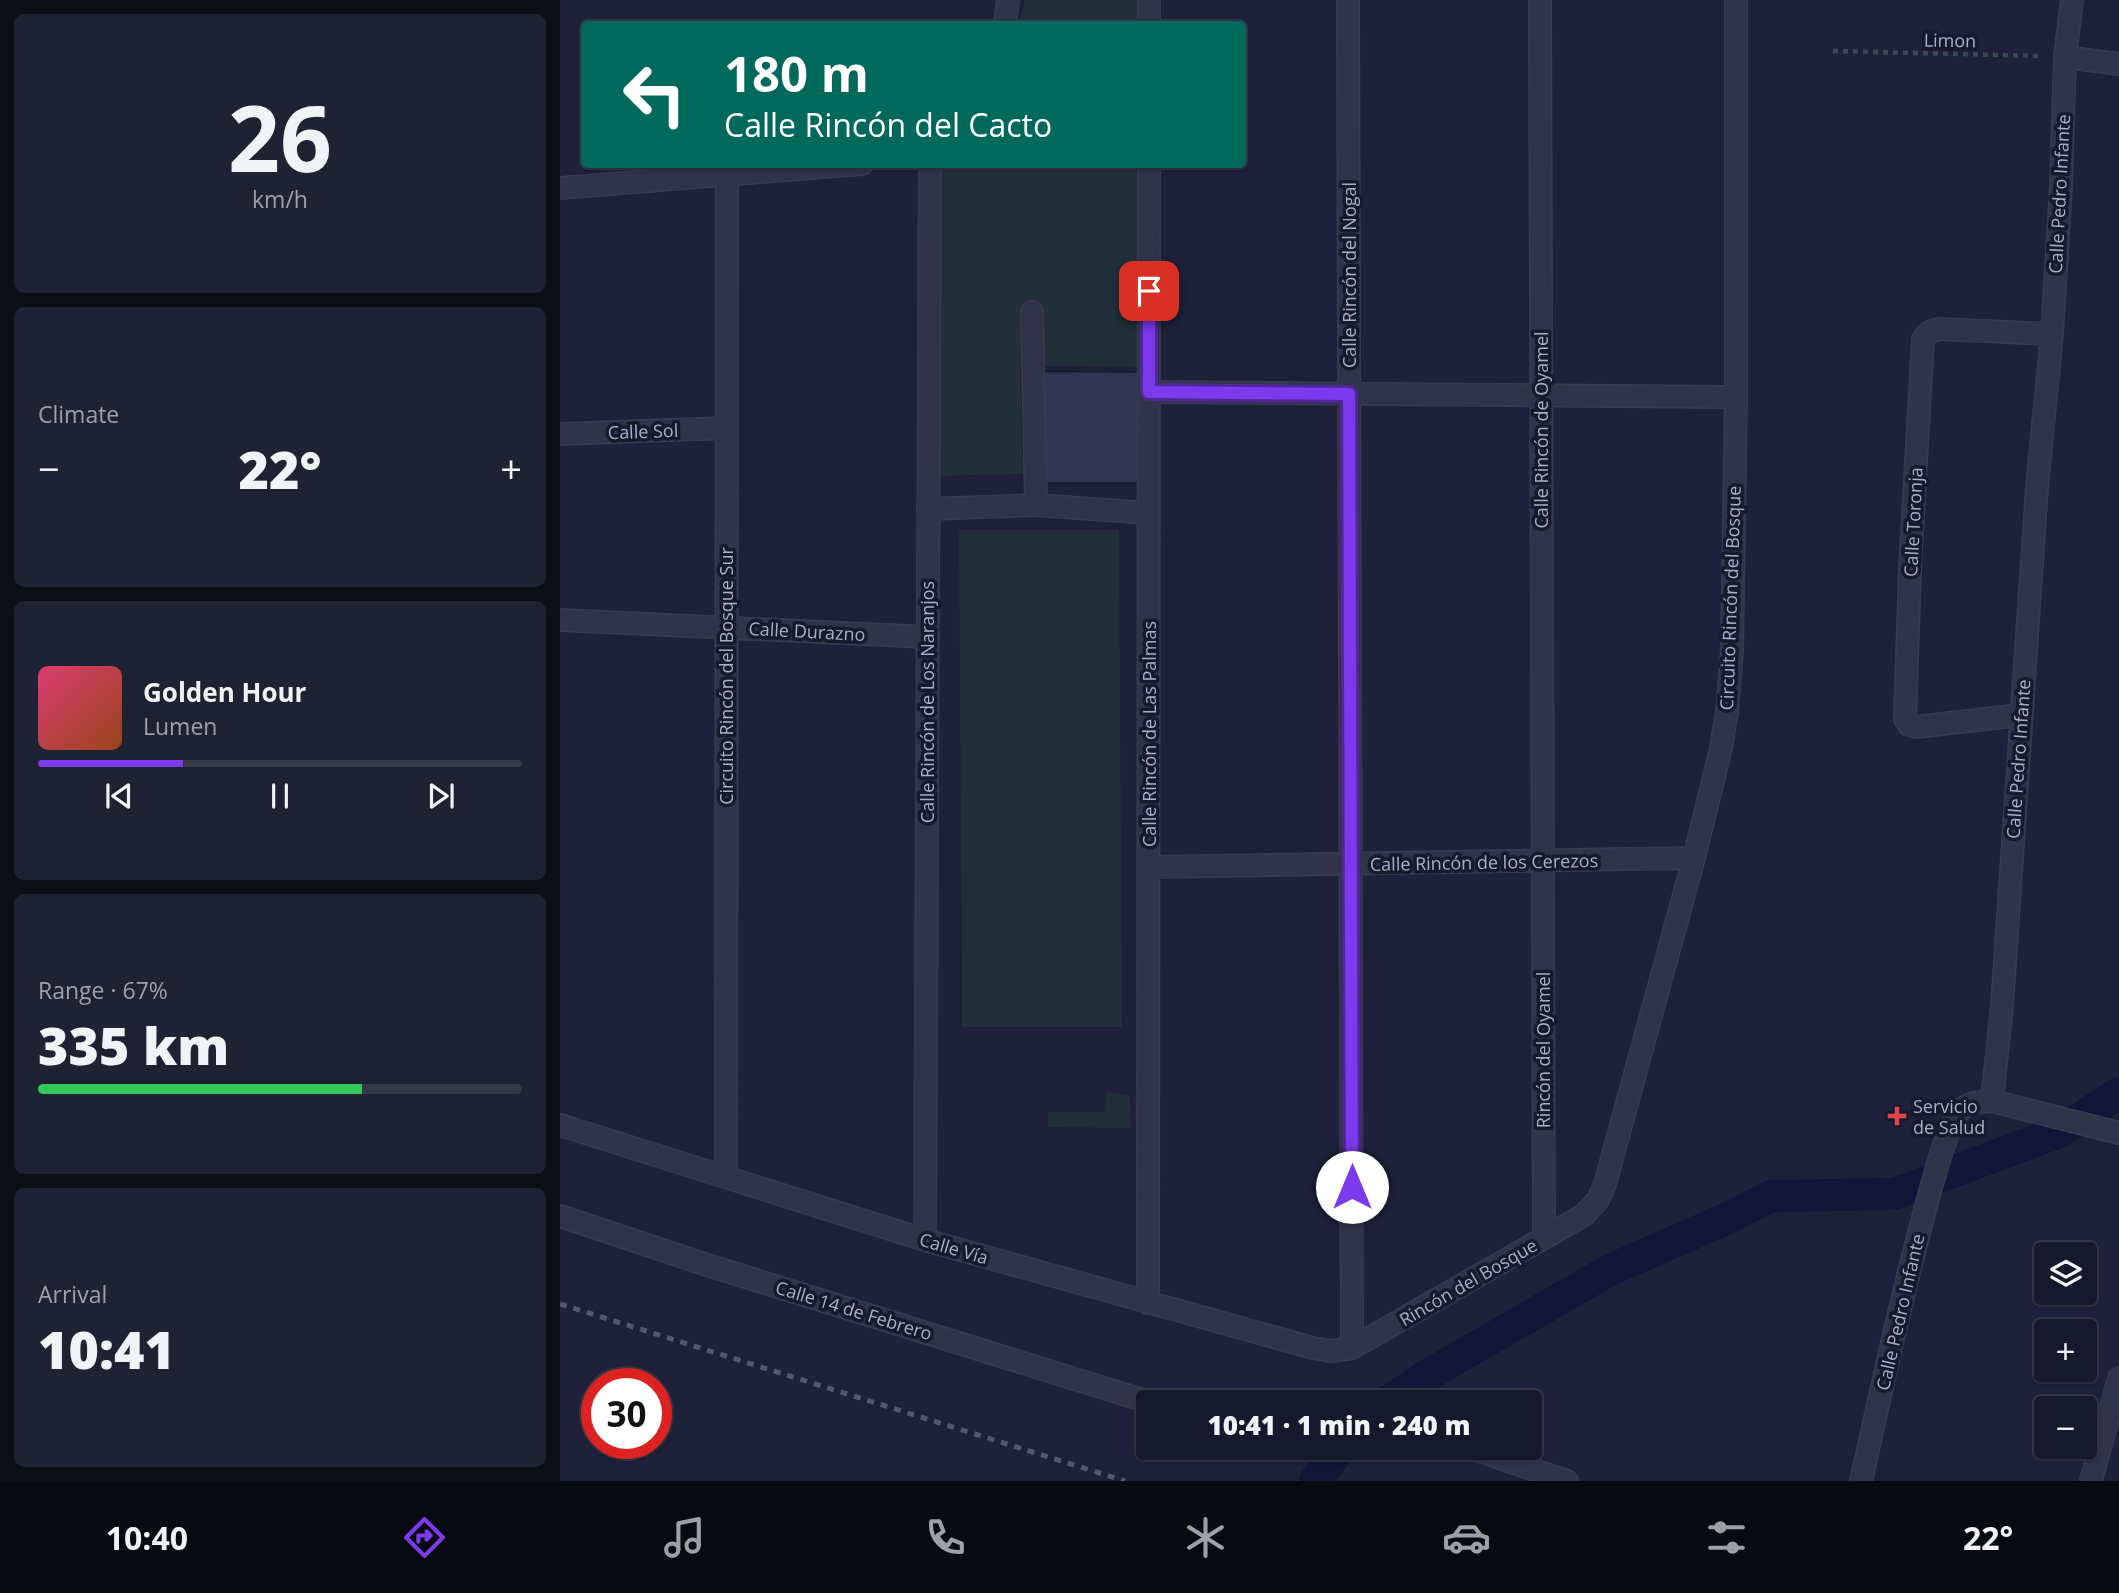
<!DOCTYPE html>
<html lang="en">
<head>
<meta charset="utf-8">
<style>
	:root { --surface:#16192b; --page:#1f2233; --text:#f1f3f6; --muted:#9ea0a9; --line:#353847; --accent:#7c3aed }
	body { margin:0; font-family:"Open Sans",sans-serif; background:var(--page); color:var(--text); height:100vh; display:flex; flex-direction:column; font-size:26px; white-space:nowrap }
	* { box-sizing:border-box; margin:0 }
	p { font-size:23px; color:var(--muted) }
	.icon { flex:none; width:38px; height:38px; fill:none; stroke:currentColor; stroke-width:2; stroke-linecap:round; stroke-linejoin:round }
	.map { position:relative; flex:1; overflow:hidden }
	.side { display:flex; flex-direction:column; gap:14px; padding:14px; background:#0c0e18; width:560px }
	.side>* { flex:none }
	.hud { position:absolute; left:21px; top:21px; width:665px; height:147px; border-radius:7px; box-shadow:0 2px 5px #0004,0 0 0 2px var(--line); background:#00695c; color:#fff; overflow:hidden }
	.tools { position:absolute; left:1474px; top:1242px; display:grid; gap:14px }
	.tools a { display:grid; place-items:center; width:63px; height:63px; border-radius:7px; background:var(--surface); box-shadow:0 2px 5px #0004,0 0 0 2px var(--line); font-size:35px }
	.speed { position:absolute; left:21px; top:1368px; display:flex; gap:14px; font-size:35px; font-weight:700; text-align:center }
	.speed>* { display:grid; place-content:center; width:91px; height:91px; border-radius:50%; background:var(--surface); box-shadow:0 2px 5px #0004,0 0 0 2px var(--line); line-height:1 }
	.speed .limit { border:10px solid #d22; background:#fff; color:#111 }
	.pin { position:absolute; display:grid; place-items:center; width:60px; height:60px; color:#fff; margin:-30px; border-radius:14px; box-shadow:0 4px 10px #0006 }
	.me { position:absolute; width:77px; margin:-38px; rotate:0deg; stroke-linejoin:round; filter:drop-shadow(0 0 5px #0008) }
	.turn { display:flex; align-items:center; gap:24px; height:147px; padding:0 28px; font-size:32px }
	.turn .icon { width:91px; height:91px; stroke-width:2.5 }
	.turn b { display:block; font-size:49px; line-height:60px }
	.big { font-size:52px; font-weight:800; line-height:1.1 }
	.side .widget { flex:1; display:flex; flex-direction:column; justify-content:center; gap:10px; min-width:0; padding:0 24px; border-radius:10px; background:var(--page) }
	.side .dial { align-items:center; gap:0 }
	.dial b { font-size:91px; line-height:1 }
	.song { display:flex; align-items:center; gap:21px }
	.cover { width:84px; height:84px; border-radius:10px; background:linear-gradient(135deg,hsl(340 70% 55%),hsl(20 70% 35%)) }
	.played { height:7px; border-radius:4px; background:linear-gradient(90deg,var(--accent) 30%,var(--line) 30%) }
	.keys { display:flex; justify-content:space-around; direction:ltr }
	.heat { display:flex; justify-content:space-between; align-items:center; font-size:38px; direction:ltr }
	.charge { height:10px; border-radius:5px; background:linear-gradient(90deg,#34c759 67%,var(--line) 0) }
	.trip { position:absolute; left:576px; top:1390px; width:406px; height:70px; border-radius:7px; background:var(--surface); box-shadow:0 2px 5px #0004,0 0 0 2px var(--line); font-weight:800; line-height:70px; text-align:center }
	.dock { display:flex; height:112px; justify-content:space-around; align-items:center; background:#090a11; color:var(--muted) }
	.dock .icon { width:49px; height:49px }
	.dock .active { color:var(--accent) }
	.dock b { font-size:32px; color:var(--text) }
	main { display:flex; flex:1; min-height:0 }
	.map>svg:first-child { display:block }
</style>
</head>
<body>
<main>
<section class="side">
<div class="widget dial"><b>26</b><p>km/h</p></div>
<div class="widget"><p>Climate</p>
<div class="heat"><a>−</a><b class="big">22°</b><a>+</a></div>
</div>
<div class="widget">
<div class="song"><i class="cover"></i><div><b>Golden Hour</b><p>Lumen</p></div></div>
<div class="played"></div>
<div class="keys"><svg class="icon" aria-label="previous" viewBox="0 0 24 24"><path d="M18 5L8 12l10 7zM5 5v14"/></svg><svg class="icon" aria-label="pause" viewBox="0 0 24 24"><path d="M8 5v14M16 5v14"/></svg><svg class="icon" aria-label="next" viewBox="0 0 24 24"><path d="M6 5l10 7-10 7zM19 5v14"/></svg></div>
</div>
<div class="widget"><p>Range · 67%</p><b class="big">335 km</b><div class="charge"></div></div>
<div class="widget"><p>Arrival</p><b class="big">10:41</b></div>
</section>
<div class="map">
<svg width="1559" height="1481" viewBox="0 0 1559 1481">
	<rect width="100%" height="100%" fill="#1e2139"/>
	<path fill="#202f3a" d="M465,0H582V24H459Z
		M380,165H581L579,367L460,366L463,474L377,476Z
		M399,530H559L562,1027H402Z
		M547,1092L570,1096L571,1128L488,1127V1112H544Z"/>
	<g fill="none" stroke-linecap="round" stroke-linejoin="round">
		<path stroke="#111537" stroke-width="32" d="M828,1402L866,1376L1050,1270L1168,1218L1211,1196L1334,1194L1499,1132L1559,1093
			M755,1481L782,1447"/>
	</g>
	<path fill="#2f3450" stroke="#191c2f" stroke-width="2" d="M484,371L582,372L584,483H485Z"/>
	<g fill="none" stroke-linecap="round" stroke-linejoin="round">
		<defs>
			<path id="minor" d="M788,0L792,1348
				M980,0L984,1238
				M445,24L448,0
				M589,24V0
				M1505,57L1559,64
				M0,188L302,164
				M472,312L476,505
				M589,392L1176,397
				M0,434L166,428
				M368,509L476,505L588,513
				M0,620L368,637
				M1461,715L1356,727L1349,725L1345,719L1350,569L1363,339L1369,332L1379,329L1492,334
				M589,867L1134,858
				M1432,1101L1442,1006L1477,487L1492,334L1501,186L1505,57L1512,0
				M0,1125L365,1240L753,1348L771,1351L792,1348L1024,1215L1038,1200L1045,1184L1134,858L1161,748L1167,712L1172,650L1176,397V0
				M166,1177L167,175
				M0,1216L144,1264L589,1402
				M365,1240L370,164
				M588,1303L589,164
				M907,1447L1007,1481
				M1301,1481C1323,1383 1344,1285 1371,1188C1376,1171 1388,1126 1398,1113C1407,1102 1419,1102 1432,1101L1559,1133
				M1531,1481L1559,1378"/>
		</defs>
		<use href="#minor" stroke="#383b50" stroke-width="24"/>
		<path stroke="#384952" stroke-width="4.5" stroke-dasharray="5 5" stroke-linecap="butt" d="M1273,51L1482,56"/>
		<use href="#minor" stroke="#313449" stroke-width="21"/>
		<path stroke="#535671" stroke-width="5" stroke-dasharray="7 7" stroke-linecap="butt" d="M0,1304L565,1481"/>
	</g>
	<g fill="none" stroke-linecap="round" stroke-linejoin="round">
		<defs>
			<path id="route" d="M589,291V392L789,394L792,1187"/>
		</defs>
		<use href="#route" stroke="#51269a" stroke-width="18"/>
		<use href="#route" stroke="#7c3aed" stroke-width="12"/>
	</g>
	<path fill="#e0444e" stroke="#171a2d" stroke-width="2.5" d="M1333.5 1105.5h7v7h7v7h-7v7h-7v-7h-7v-7h7z"/>
	<g text-anchor="middle" dominant-baseline="central" stroke-width="7" stroke-linejoin="round" paint-order="stroke">
		<g font-size="18" fill="#abaec6" stroke="#171a2d">
			<text transform="translate(1390 40) rotate(1)">Limon</text>
			<text transform="translate(1499 194) rotate(-87)">Calle Pedro Infante</text>
			<text transform="translate(789 275) rotate(-90)">Calle Rincón del Nogal</text>
			<text transform="translate(981 430) rotate(-90)">Calle Rincón de Oyamel</text>
			<text transform="translate(83 431) rotate(-2)">Calle Sol</text>
			<text transform="translate(1353 522) rotate(-87)">Calle Toronja</text>
			<text transform="translate(1170 598) rotate(-88)">Circuito Rincón del Bosque</text>
			<text transform="translate(247 631) rotate(3)">Calle Durazno</text>
			<text transform="translate(166 676) rotate(-90)">Circuito Rincón del Bosque Sur</text>
			<text transform="translate(367 702) rotate(-90)">Calle Rincón de Los Naranjos</text>
			<text transform="translate(589 734) rotate(-90)">Calle Rincón de Las Palmas</text>
			<text transform="translate(1458 759) rotate(-86)">Calle Pedro Infante</text>
			<text transform="translate(924 862) rotate(-1)">Calle Rincón de los Cerezos</text>
			<text transform="translate(983 1050) rotate(-90)">Rincón del Oyamel</text>
			<text transform="translate(394 1248) rotate(16)">Calle Vía</text>
			<text transform="translate(908 1282) rotate(-30)">Rincón del Bosque</text>
			<text transform="translate(294 1310) rotate(17)">Calle 14 de Febrero</text>
			<text transform="translate(1340 1312) rotate(-77)">Calle Pedro Infante</text>
		</g>
		<g font-size="18" fill="#abaec6" stroke="#171a2d" text-anchor="start">
			<text x="1353" y="1106">Servicio<tspan x="1353" dy="21">de Salud</tspan></text>
		</g>
	</g>
</svg>
<div class="tools">
<a><svg class="icon" aria-label="layers" viewBox="0 0 24 24"><path d="M12 4l9 5-9 5-9-5zM3 14l9 5 9-5"/></svg></a>
<a>+</a>
<a>−</a>
</div>
<div class="speed"><div class="limit">30</div></div>
<div class="pin" style="left:589px;top:291px;background:#d93025"><svg class="icon" aria-label="arrive" viewBox="0 0 24 24"><path d="M6 21V4h12l-3 4 3 4H6"/></svg></div>
<svg class="me" style="left:792px;top:1187px" viewBox="-20 -20 40 40"><circle r="19" fill="#fff"/><path d="M0-13L10 11 0 6-10 11z" fill="#7c3aed"/></svg>
<div class="trip">10:41 · 1 min · 240 m</div>
<div class="hud">
<div class="turn"><svg class="icon" aria-label="left" viewBox="0 0 24 24"><path d="M17 20v-9H6M10 6l-5 5 5 5"/></svg><div><b>180 m</b>Calle Rincón del Cacto</div></div>
</div>
</div>
</main>
<nav class="dock">
<b>10:40</b>
<svg class="icon active" aria-label="directions" viewBox="0 0 24 24"><path d="M12 3l9 9-9 9-9-9zM9 14v-3h6M13 9l2 2-2 2"/></svg>
<svg class="icon" aria-label="music" viewBox="0 0 24 24"><path d="M9 18V5l10-2v13"/><circle cx="6" cy="18" r="3"/><circle cx="16" cy="16" r="3"/></svg>
<svg class="icon" aria-label="phone" viewBox="0 0 24 24"><path d="M5 4h4l2 5-3 2q2 4 5 5l2-3 5 2v4C11 20 4 13 5 4z"/></svg>
<svg class="icon" aria-label="climate" viewBox="0 0 24 24"><path d="M12 3v18M4 7l16 10M4 17L20 7"/></svg>
<svg class="icon" aria-label="car" viewBox="0 0 24 24"><path d="M5 17H2v-5l4-1 3-4h7l3 4 3 1v5h-3M9 17h6M6 11h13"/><circle cx="7" cy="17" r="2"/><circle cx="17" cy="17" r="2"/></svg>
<svg class="icon" aria-label="filters" viewBox="0 0 24 24"><path d="M4 7h16M4 17h16"/><circle cx="9" cy="7" r="2"/><circle cx="15" cy="17" r="2"/></svg>
<b>22°</b>
</nav>
</body>
</html>
